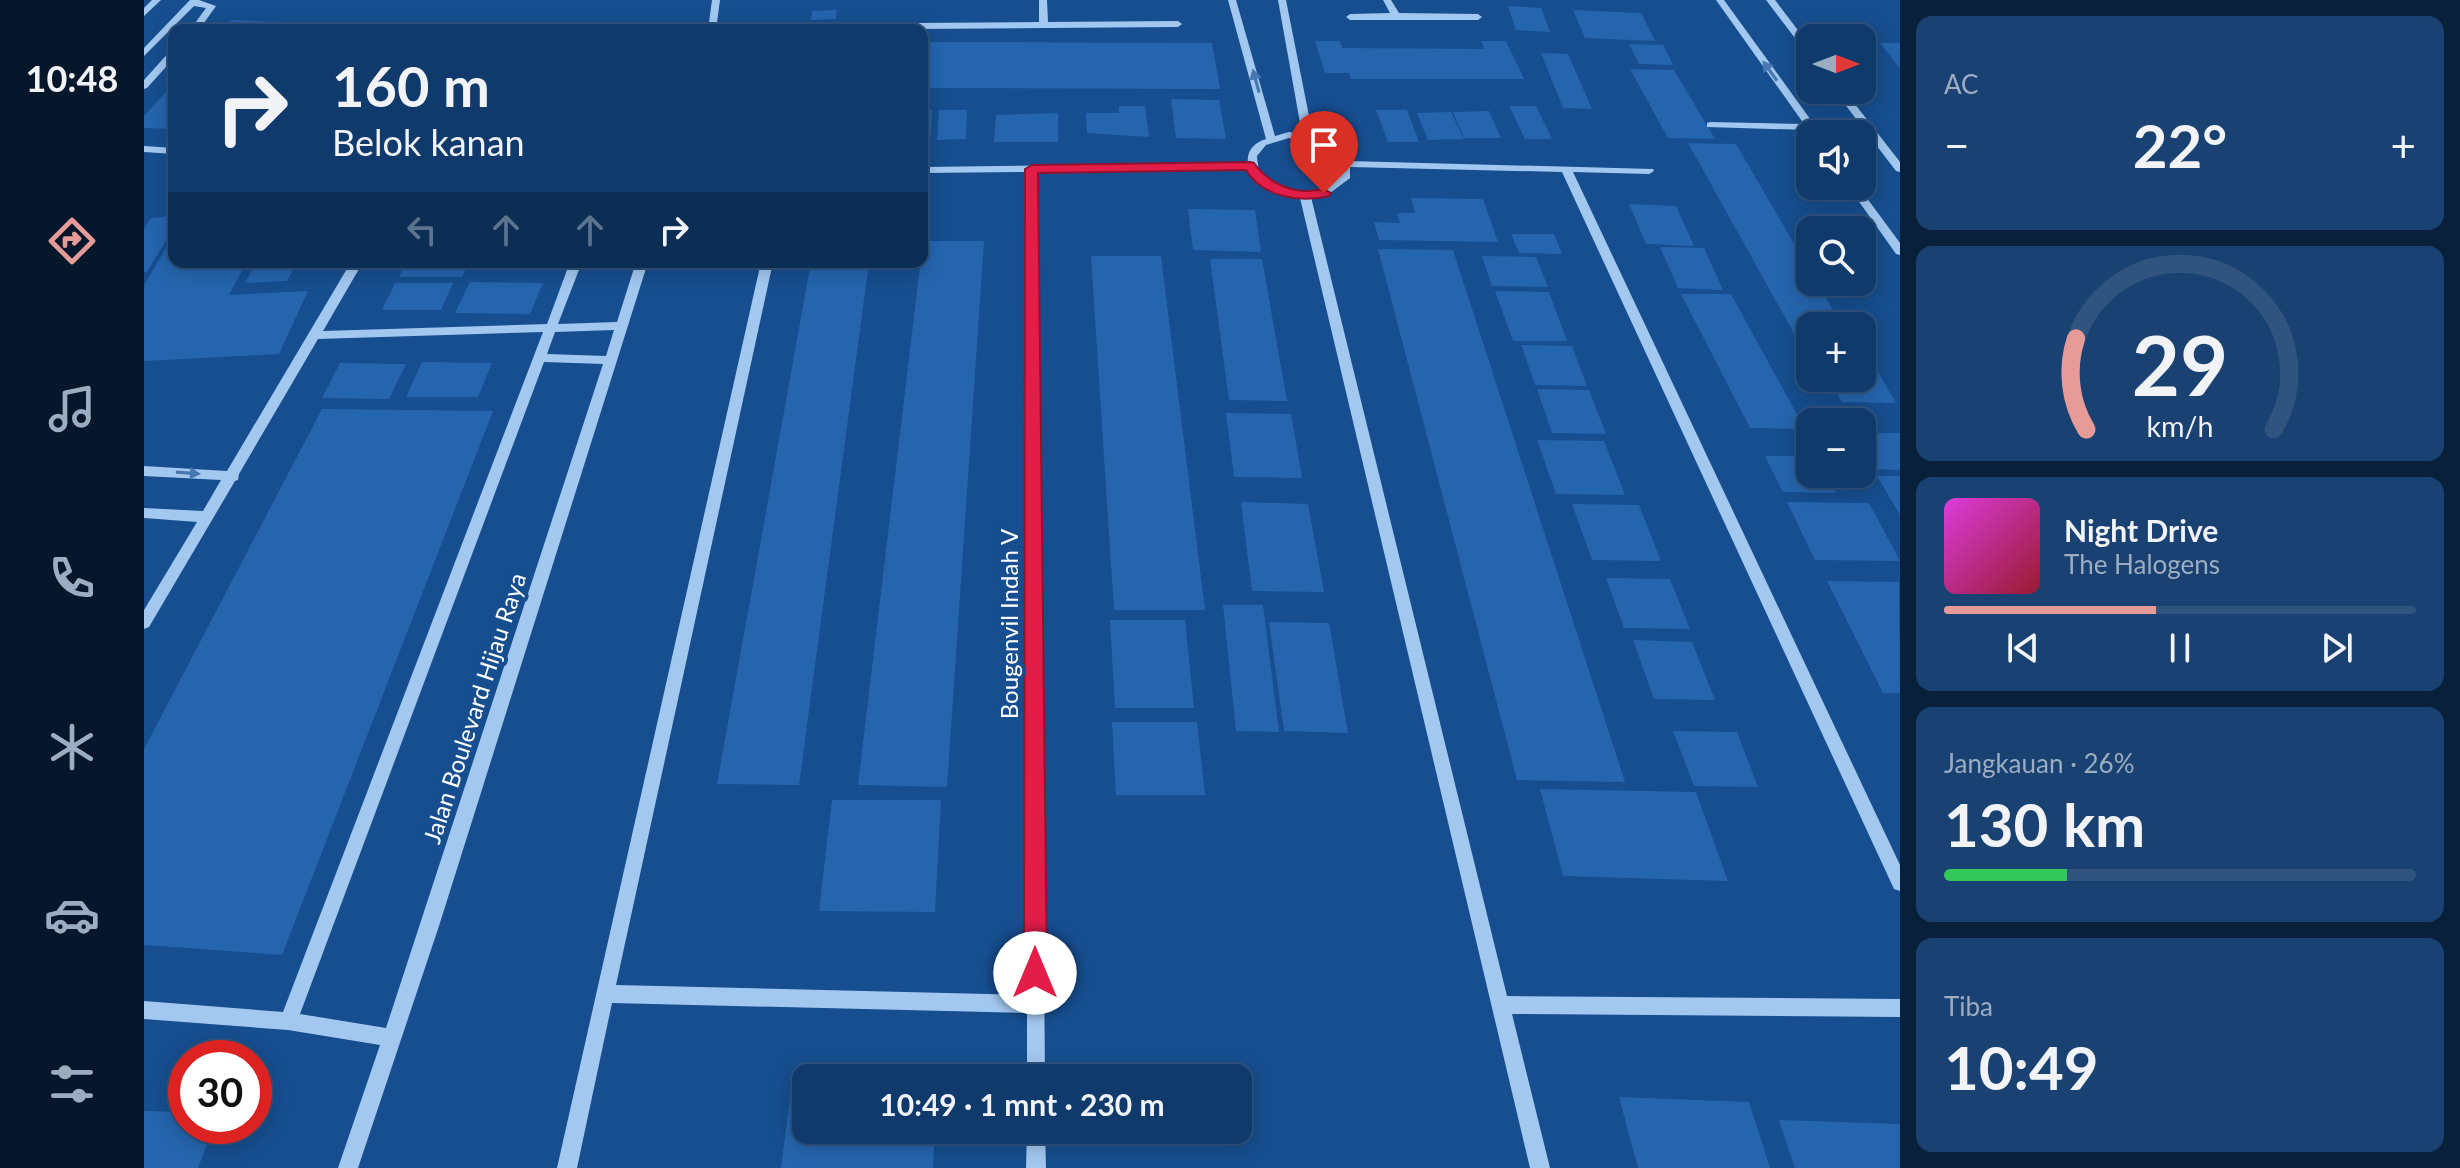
<!DOCTYPE html>
<html lang="id">
<head>
<meta charset="utf-8">
<style>
	:root { --surface:#103a6b; --page:#194171; --text:#f1f3f6; --muted:#9cadc1; --line:#30547e; --accent:#e69b98 }
	body { margin:0; font-family:Lato,sans-serif; background:var(--page); color:var(--text); height:100vh; display:flex; flex-direction:column; font-size:30px; white-space:nowrap }
	* { box-sizing:border-box; margin:0 }
	p { font-size:26px; color:var(--muted) }
	.icon { flex:none; width:44px; height:44px; fill:none; stroke:currentColor; stroke-width:2; stroke-linecap:round; stroke-linejoin:round }
	.map { position:relative; flex:1; overflow:hidden }
	.side { display:flex; flex-direction:column; gap:16px; padding:16px; background:#09203b; width:560px }
	.side>* { flex:none }
	.guide { position:absolute; left:24px; top:24px; width:760px; height:244px; border-radius:16px; box-shadow:0 4px 20px #0003,0 0 0 2px var(--line); background:#103a6b; color:var(--text); overflow:hidden }
	.needle { width:52px; rotate:90deg }
	.controls { position:absolute; left:1652px; top:24px; display:grid; gap:16px }
	.controls a { display:grid; place-items:center; width:80px; height:80px; border-radius:16px; background:var(--surface); box-shadow:0 4px 20px #0003,0 0 0 2px var(--line); font-size:40px }
	.speed { position:absolute; left:24px; top:1040px; display:flex; gap:16px; font-size:40px; font-weight:700; text-align:center }
	.speed>* { display:grid; place-content:center; width:104px; height:104px; border-radius:50%; background:var(--surface); box-shadow:0 4px 20px #0003,0 0 0 2px var(--line); line-height:1 }
	.speed .limit { border:12px solid #d22; background:#fff; color:#111 }
	.pin { position:absolute; display:grid; place-items:center; width:68px; height:68px; color:#fff; margin:-82px -34px; border-radius:50% 50% 50% 0; rotate:-45deg; box-shadow:0 0 8px #0007 }
	.pin .icon { rotate:45deg }
	.me { position:absolute; width:88px; margin:-44px; rotate:0deg; stroke-linejoin:round; filter:drop-shadow(0 0 6px #0008) }
	.turn { display:flex; align-items:center; gap:28px; height:168px; padding:0 32px; font-size:36px }
	.turn .icon { width:104px; height:104px; stroke-width:2.5 }
	.turn b { display:block; font-size:56px; line-height:68px }
	.lanes { display:flex; align-items:center; height:76px; padding:0 32px; background:#0003; justify-content:center; gap:40px; direction:ltr }
	.lanes .off { opacity:.35 }
	.big { font-size:60px; font-weight:700; line-height:1.1 }
	.side .widget { flex:1; display:flex; flex-direction:column; justify-content:center; gap:12px; min-width:0; padding:0 28px; border-radius:16px; background:var(--page) }
	.side .dial { align-items:center; gap:0 }
	.dial svg { height:208px; overflow:visible; fill:none; stroke:var(--line); stroke-width:7; stroke-linecap:round; text-anchor:middle }
	.dial text { fill:var(--text); stroke:none }
	.song { display:flex; align-items:center; gap:24px }
	.cover { width:96px; height:96px; border-radius:12px; background:linear-gradient(135deg,hsl(300 70% 55%),hsl(350 70% 35%)) }
	.played { height:8px; border-radius:4px; background:linear-gradient(90deg,var(--accent) 45%,var(--line) 45%) }
	.keys { display:flex; justify-content:space-around; direction:ltr }
	.heat { display:flex; justify-content:space-between; align-items:center; font-size:44px; direction:ltr }
	.charge { height:12px; border-radius:6px; background:linear-gradient(90deg,#34c759 26%,var(--line) 0) }
	.trip { position:absolute; left:648px; top:1064px; width:460px; height:80px; border-radius:16px; background:var(--surface); box-shadow:0 4px 20px #0003,0 0 0 2px var(--line); font-weight:700; line-height:80px; text-align:center }
	main { display:flex; flex:1; min-height:0 }
	.menu { display:flex; flex-direction:column; width:144px; justify-content:space-around; align-items:center; background:#06172b; color:var(--muted) }
	.menu .icon { width:56px; height:56px }
	.menu .active { color:var(--accent) }
	.menu b { font-size:36px; color:var(--text) }
	.map>svg:first-child { display:block }
</style>
</head>
<body>
<main>
<nav class="menu">
<b>10:48</b>
<svg class="icon active" aria-label="directions" viewBox="0 0 24 24"><path d="M12 3l9 9-9 9-9-9zM9 14v-3h6M13 9l2 2-2 2"/></svg>
<svg class="icon" aria-label="music" viewBox="0 0 24 24"><path d="M9 18V5l10-2v13"/><circle cx="6" cy="18" r="3"/><circle cx="16" cy="16" r="3"/></svg>
<svg class="icon" aria-label="phone" viewBox="0 0 24 24"><path d="M5 4h4l2 5-3 2q2 4 5 5l2-3 5 2v4C11 20 4 13 5 4z"/></svg>
<svg class="icon" aria-label="climate" viewBox="0 0 24 24"><path d="M12 3v18M4 7l16 10M4 17L20 7"/></svg>
<svg class="icon" aria-label="car" viewBox="0 0 24 24"><path d="M5 17H2v-5l4-1 3-4h7l3 4 3 1v5h-3M9 17h6M6 11h13"/><circle cx="7" cy="17" r="2"/><circle cx="17" cy="17" r="2"/></svg>
<svg class="icon" aria-label="filters" viewBox="0 0 24 24"><path d="M4 7h16M4 17h16"/><circle cx="9" cy="7" r="2"/><circle cx="15" cy="17" r="2"/></svg>
</nav>
<div class="map">
<svg width="1756" height="1168" viewBox="0 0 1756 1168">
	<rect width="100%" height="100%" fill="#164e8f"/>
	<path fill="#2565ae" d="M1364,6L1397,8L1406,32L1372,30Z
		M693,10L692,19L667,20L668,11Z
		M1429,10L1497,13L1511,41L1441,38Z
		M87,20L163,23L157,30H78Z
		M673,23L721,24L720,30H671Z
		M1171,41H1196L1198,48L1340,49L1337,41H1362L1380,79H1207L1205,73H1181Z
		M778,42L1068,43L1076,89L778,88Z
		M1736,43H1756V68Z
		M1485,44L1519,45L1529,65L1495,64Z
		M1397,53L1424,54L1448,109L1419,108Z
		M1486,69L1530,70L1571,139L1524,138Z
		M30,83V129L0,128V116Z
		M1027,99L1075,100L1082,139L1032,138Z
		M975,106H1001L1005,137L943,133L942,113H975Z
		M1365,106H1392L1408,139H1381Z
		M778,110H788L786,142H778Z
		M795,110H823L822,139L793,140Z
		M1232,110H1263L1275,142H1244Z
		M1345,111L1357,138H1320L1309,112Z
		M1307,112L1320,139L1284,140L1273,113Z
		M914,113V142H850L852,115Z
		M1544,143L1592,144L1666,271V282H1672L1699,326H1666V362Z
		M1267,198L1339,199L1354,242L1235,240L1230,222L1256,223L1253,213H1271Z
		M1485,204L1532,206L1550,246L1502,244Z
		M1044,209L1111,210L1117,252L1049,250Z
		M30,216V227L3,272H0V229L7,218Z
		M1367,234H1410L1418,254L1375,253Z
		M30,235V262H103L85,295L164,291L135,354L0,361V285Z
		M779,241H840L803,787L714,785Z
		M1516,247L1560,248L1579,290L1534,288Z
		M1234,249L1309,250L1481,782L1373,780Z
		M947,256H1017L1061,610H970Z
		M1338,256L1392,257L1404,287L1348,286Z
		M1066,259H1118L1143,401L1085,400Z
		M112,262H153L143,281L101,283Z
		M262,262H325L318,277H255Z
		M667,262H725L655,785L573,784Z
		M326,282L399,283L386,314L311,313Z
		M251,283H309L297,310H238Z
		M1351,291L1405,292L1423,341H1369Z
		M1537,294H1587L1661,429L1606,428Z
		M1377,345L1428,346L1443,386L1391,385Z
		M278,362L348,363L334,397H262Z
		M196,363L262,364L245,399L178,398Z
		M1718,372H1734L1752,403L1698,402L1684,378H1718Z
		M1393,389L1445,390L1462,434L1408,433Z
		M178,409L349,411L138,955L0,945V749Z
		M1082,413L1147,414L1158,478L1090,477Z
		M1718,433H1756V470L1721,469Z
		M1393,440L1460,441L1481,495L1412,494Z
		M1621,456H1666V474H1682L1692,493L1639,492Z
		M1733,476H1756V515Z
		M1097,502L1164,504L1180,592L1108,591Z
		M1643,502L1725,503L1756,561L1671,560Z
		M1428,504L1495,505L1517,561L1448,560Z
		M1462,578L1526,579L1546,629L1480,628Z
		M1683,581L1755,582L1756,693H1739Z
		M1079,605H1119L1135,732L1092,731Z
		M966,620H1041L1050,708H971Z
		M1125,622L1185,623L1204,733L1140,731Z
		M1489,640L1548,642L1571,700L1510,699Z
		M968,722H1053L1061,795H972Z
		M1529,731L1593,732L1614,787L1550,786Z
		M1396,789L1552,792L1584,881L1419,876Z
		M688,800H797L791,912L675,911Z
		M649,1075L662,1076V1130H791L789,1168H637Z
		M1475,1097L1605,1102L1626,1168H1494Z
		M0,1111L42,1112V1126H70L54,1168H0Z
		M1635,1120L1756,1124V1168H1651Z"/>
	<g fill="none" stroke-linecap="round" stroke-linejoin="round">
		<path fill="#a3c8f0" fill-rule="evenodd" d="M8,0H17L0,16V8Z
			M46,0H55L72,6L55,30H46L62,8L50,6L0,56V48Z
			M568,0H576L572,30H564Z
			M895,0H903L904,22L1034,21L1038,24L1034,27L770,29L766,26L770,23L895,22Z
			M1084,0H1092L1131,136L1145,132L1158,134L1134,0H1142L1169,136L1194,147L1204,161L1509,169L1510,171L1505,174L1429,172L1756,865V891L1750,889L1418,172L1206,167V178L1186,193L1167,197L1363,996L1756,999V1017L1368,1014L1406,1168H1386L1156,198C1134,194 1119,187 1105,169L893,172L901,1078H883V1013L468,1003L433,1168H413L617,262H629L472,985L883,995V172L778,173V167L1104,163C1102,151 1111,142 1122,139ZM1145,138C1171,141 1193,147 1197,175C1192,179 1186,184 1181,187C1162,197 1125,189 1115,169C1114,167 1113,157 1113,156L1122,145Z
			M1239,0H1247L1255,13L1334,14L1338,17L1334,20H1206L1202,17L1206,14L1246,13Z
			M1572,0H1580L1677,134H1667L1664,130L1563,127V123L1566,122L1660,124Z
			M1622,0H1631L1666,46V55L1663,54Z
			M499,27H514L518,30H495Z
			M30,49V58L3,88L0,89V80L27,50Z
			M1690,90H1700L1756,162V172L1752,171Z
			M0,146L30,148V154L0,152Z
			M1704,186H1714L1756,243V255L1752,254Z
			M207,262H219L179,331L403,324L426,262H438L414,324L473,322L492,262H504L295,926L214,1168H194L236,1045L144,1030L0,1019V1001L139,1012L399,332L174,339L95,474L94,480L91,481L5,627L0,629V610L53,522L0,518V508L59,511L77,480L0,476V466L83,471ZM470,330L462,356L403,354L411,332ZM400,362L459,364L242,1028L156,1014Z
			M883,1130H901L902,1168H882Z"/>
	</g>
	<defs><path id="oneway-solid" d="M-6-.8H1V-3.2L6.5 0L1 3.2V.8H-6Z" transform="scale(2)"/></defs>
	<g fill="#4779b1">
		<use href="#oneway-solid" transform="translate(1626 71) rotate(-126)"/>
		<use href="#oneway-solid" transform="translate(1112 81) rotate(-105)"/>
		<use href="#oneway-solid" transform="translate(44 473) rotate(4)"/>
	</g>
	<path fill="#e11d48" stroke="#92132f" stroke-width="2" d="M1106,162L1110,163C1121,179 1142,191 1162,191C1172,191 1178,187 1187,193L1185,196C1156,203 1118,197 1102,170L894,173L903,973L899,981L891,985L883,981L880,973L881,169L888,165Z"/>
	<g text-anchor="middle" dominant-baseline="central" stroke-width="8" stroke-linejoin="round" paint-order="stroke">
		<g font-size="24" fill="#fff" stroke="#164e8f">
			<text transform="translate(864 624) rotate(-90)">Bougenvil Indah V</text>
			<text transform="translate(330 708) rotate(-72)">Jalan Boulevard Hijau Raya</text>
		</g>
	</g>
</svg>
<div class="controls">
<a><svg class="needle" viewBox="-14 -14 28 28"><path d="M0-13l5 13h-10z" fill="#e53935"/><path d="M0 13l5-13h-10z" fill="#9cadc1"/></svg></a>
<a><svg class="icon" aria-label="sound" viewBox="0 0 24 24"><path d="M4 9h4l5-4v14l-5-4H4zM17 9q2 3 0 6"/></svg></a>
<a><svg class="icon" aria-label="search" viewBox="0 0 24 24"><circle cx="10" cy="10" r="6"/><path d="M15 15l6 6"/></svg></a>
<a>+</a>
<a>−</a>
</div>
<div class="speed"><div class="limit">30</div></div>
<div class="pin" style="left:1180px;top:193px;background:#d93025"><svg class="icon" aria-label="arrive" viewBox="0 0 24 24"><path d="M6 21V4h12l-3 4 3 4H6"/></svg></div>
<svg class="me" style="left:891px;top:973px" viewBox="-20 -20 40 40"><circle r="19" fill="#fff"/><path d="M0-13L10 11 0 6-10 11z" fill="#e11d48"/></svg>
<div class="trip">10:49 · 1 mnt · 230 m</div>
<div class="guide">
<div class="turn"><svg class="icon" aria-label="right" viewBox="0 0 24 24"><path d="M7 20v-9h11M14 6l5 5-5 5"/></svg><div><b>160 m</b>Belok kanan</div></div>
<div class="lanes"><svg class="icon off" aria-label="left" viewBox="0 0 24 24"><path d="M17 20v-9H6M10 6l-5 5 5 5"/></svg><svg class="icon off" aria-label="ahead" viewBox="0 0 24 24"><path d="M12 20V5M6 11l6-6 6 6"/></svg><svg class="icon off" aria-label="ahead" viewBox="0 0 24 24"><path d="M12 20V5M6 11l6-6 6 6"/></svg><svg class="icon" aria-label="right" viewBox="0 0 24 24"><path d="M7 20v-9h11M14 6l5 5-5 5"/></svg></div>
</div>
</div>
<section class="side">
<div class="widget"><p>AC</p>
<div class="heat"><a>−</a><b class="big">22°</b><a>+</a></div>
</div>
<div class="widget dial"><svg viewBox="0 0 100 80">
<path d="M14 69A42 42 0 1 1 86 69"/>
<path d="M14 69A42 42 0 0 1 10 34" stroke="#e69b98"/>
<text x="50" y="56" font-size="32" font-weight="700">29</text>
<text x="50" y="72" font-size="11">km/h</text>
</svg></div>
<div class="widget">
<div class="song"><i class="cover"></i><div><b>Night Drive</b><p>The Halogens</p></div></div>
<div class="played"></div>
<div class="keys"><svg class="icon" aria-label="previous" viewBox="0 0 24 24"><path d="M18 5L8 12l10 7zM5 5v14"/></svg><svg class="icon" aria-label="pause" viewBox="0 0 24 24"><path d="M8 5v14M16 5v14"/></svg><svg class="icon" aria-label="next" viewBox="0 0 24 24"><path d="M6 5l10 7-10 7zM19 5v14"/></svg></div>
</div>
<div class="widget"><p>Jangkauan · 26%</p><b class="big">130 km</b><div class="charge"></div></div>
<div class="widget"><p>Tiba</p><b class="big">10:49</b></div>
</section>
</main>
</body>
</html>
